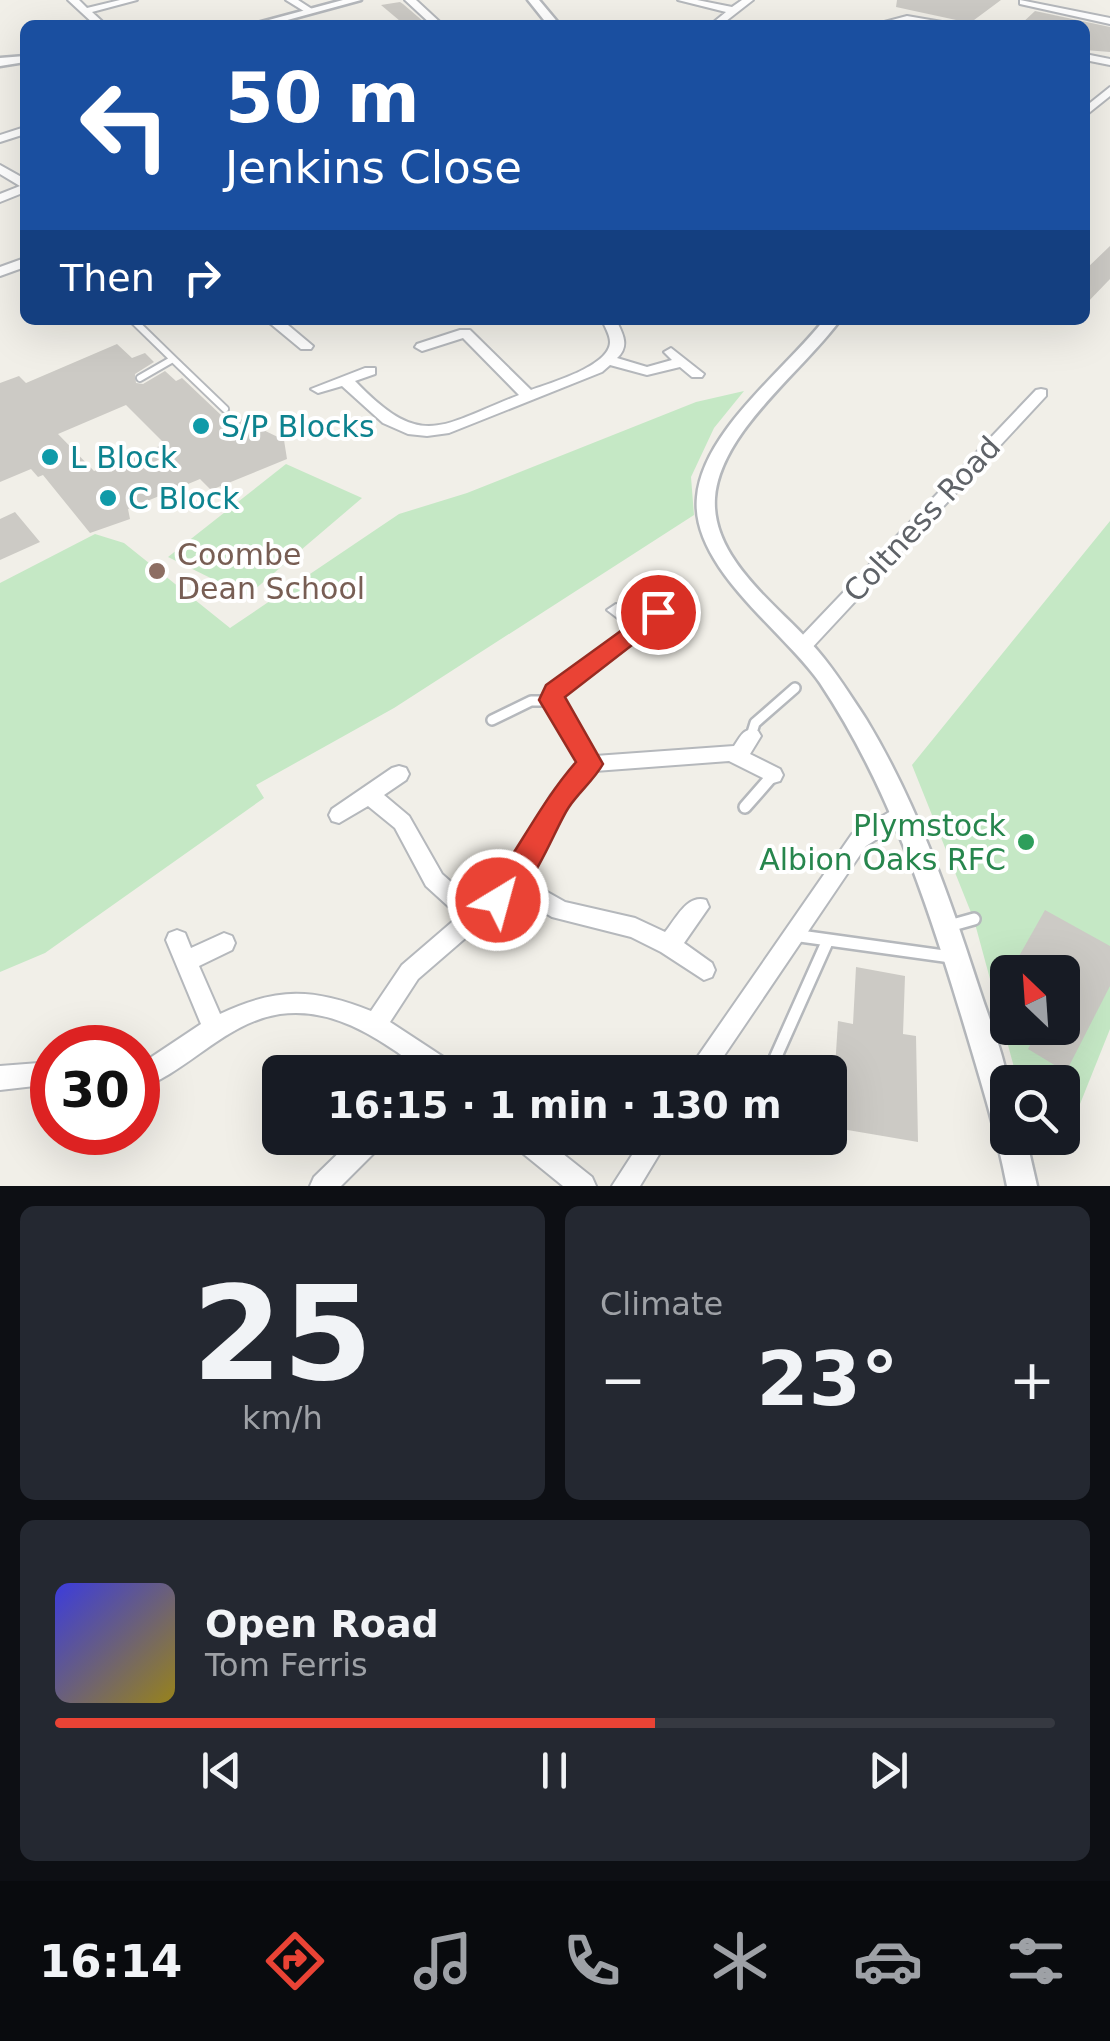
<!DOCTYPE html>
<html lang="en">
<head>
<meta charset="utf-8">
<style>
	:root { --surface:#171b24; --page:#242831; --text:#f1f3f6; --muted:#9ea1a6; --line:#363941; --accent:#ea4335 }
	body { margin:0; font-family:"DejaVu Sans",sans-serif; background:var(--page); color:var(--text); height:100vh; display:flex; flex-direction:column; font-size:38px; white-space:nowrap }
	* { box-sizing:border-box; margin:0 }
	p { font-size:32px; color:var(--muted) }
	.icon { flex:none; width:55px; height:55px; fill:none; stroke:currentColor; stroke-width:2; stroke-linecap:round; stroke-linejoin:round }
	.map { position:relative; height:1186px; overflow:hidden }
	.sheet { display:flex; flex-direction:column; gap:20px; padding:20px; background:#0d0f14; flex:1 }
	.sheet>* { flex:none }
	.hud { position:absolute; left:20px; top:20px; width:1070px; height:305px; border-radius:15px; box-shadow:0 10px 40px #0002; background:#1a4fa0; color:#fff; overflow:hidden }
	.needle { width:65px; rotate:335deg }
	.fabs { position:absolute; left:990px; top:955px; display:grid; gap:20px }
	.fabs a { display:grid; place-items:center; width:90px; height:90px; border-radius:15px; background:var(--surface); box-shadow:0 10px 40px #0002; font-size:50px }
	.speed { position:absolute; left:30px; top:1025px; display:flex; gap:20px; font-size:50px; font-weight:700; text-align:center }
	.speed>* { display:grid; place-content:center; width:130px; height:130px; border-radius:50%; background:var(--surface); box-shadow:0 10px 40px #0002; line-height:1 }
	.speed .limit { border:15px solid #d22; background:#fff; color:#111 }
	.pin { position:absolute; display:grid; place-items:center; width:85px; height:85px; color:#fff; margin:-42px; border:5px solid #fff; border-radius:50%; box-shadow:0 2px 10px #0007 }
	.me { position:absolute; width:110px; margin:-55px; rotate:37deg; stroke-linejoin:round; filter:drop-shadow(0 0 8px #0008) }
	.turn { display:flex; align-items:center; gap:35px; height:210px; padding:0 40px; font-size:45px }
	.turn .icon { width:130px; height:130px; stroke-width:2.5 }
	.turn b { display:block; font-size:70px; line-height:85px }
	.then { display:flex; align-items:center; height:95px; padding:0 40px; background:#0003; gap:20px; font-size:38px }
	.big { font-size:75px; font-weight:700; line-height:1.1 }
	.sheet .tile { flex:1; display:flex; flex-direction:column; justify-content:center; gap:15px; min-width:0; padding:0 35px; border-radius:15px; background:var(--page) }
	.sheet .dial { align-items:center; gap:0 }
	.dial b { font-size:130px; line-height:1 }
	.song { display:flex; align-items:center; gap:30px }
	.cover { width:120px; height:120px; border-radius:15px; background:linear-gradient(135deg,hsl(240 70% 55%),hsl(50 70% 35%)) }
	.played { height:10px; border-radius:5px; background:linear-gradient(90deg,var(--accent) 60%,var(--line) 60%) }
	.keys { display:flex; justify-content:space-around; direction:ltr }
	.heat { display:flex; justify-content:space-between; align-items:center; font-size:55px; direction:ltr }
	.sheet .tiles { flex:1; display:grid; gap:20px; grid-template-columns:1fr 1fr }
	.tile:last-child { grid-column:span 2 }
	.trip { position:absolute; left:262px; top:1055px; width:585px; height:100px; border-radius:15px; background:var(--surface); box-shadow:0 10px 40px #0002; font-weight:700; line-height:100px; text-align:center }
	.menu { display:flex; height:160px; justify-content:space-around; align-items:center; background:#090b0e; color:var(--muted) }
	.menu .icon { width:70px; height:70px }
	.menu .on { color:var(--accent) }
	.menu b { font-size:45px; color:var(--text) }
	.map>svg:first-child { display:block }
</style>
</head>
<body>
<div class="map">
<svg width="1110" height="1186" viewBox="0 0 1110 1186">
	<rect width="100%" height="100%" fill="#f1efe8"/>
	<path fill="#c5e8c5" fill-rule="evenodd" d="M744,391L714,428L691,477L694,515L394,708L256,785L264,798L45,953L0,972V583L95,534L124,543L230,628L399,514L467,493L696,402Z
		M286,464L362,498L247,596L168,557Z
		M1110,521V1029L1070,1129L1063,1130L1062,1082H1018L974,920L912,765ZM1008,972H1062V1028H1008Z"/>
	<path fill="#cccac5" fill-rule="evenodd" d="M897,0H1001L970,23L896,7Z
		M400,2L403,4L424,22L410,25L400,21L381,5Z
		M1035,11L1110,27V52L1085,50V25H1020Z
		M1110,246V279L1085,305V270Z
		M117,344L132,358L145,353L154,362L135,374L136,383L143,384L165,371L176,381L182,378L221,415L230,414L284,440L287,459L211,490L200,479L128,509L130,519L90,533L43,475L38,477L31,469L0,482V383L19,376L26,383ZM126,405L165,444L94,471L58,434Z
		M15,512L40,542L0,560V519Z
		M1045,910L1110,946V986L1066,1072L1028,1049L1039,1028H1062V972H1027L1014,965Z
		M856,967L905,976L903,1034L916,1036L918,1142L830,1127V1067L835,1068L838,1021L853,1024Z"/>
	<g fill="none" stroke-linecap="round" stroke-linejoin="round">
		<defs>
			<path id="service-far2" d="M133,320L173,359L140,378
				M173,359L225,409"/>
			<path id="service-far1" d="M492,720L531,701H552
				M751,736L755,723L795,688"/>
			<path id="service" d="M745,807L773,775
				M949,926L974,919
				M793,935L951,957
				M769,1072L828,940"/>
			<path id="minor" d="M68,0H79L87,8L120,0H137L92,12L106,25H95Z
				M286,0H298L315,11L307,13Z
				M405,0H416L443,25H432Z
				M678,0H697L732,7L742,0H753L721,25H710L726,12Z
				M1020,0L1110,18V24L1020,4Z
				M907,16L942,22L947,25L907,22L873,25Z
				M1085,54L1110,59V65L1085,60Z
				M1110,87V96L1085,116V107Z
				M25,127V134L0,142V135Z
				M0,165L25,179V192L0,202V194L20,186L0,174Z
				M25,258V267L0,276V267Z
				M266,320H282L313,346L311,349H301Z
				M602,320H616C623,334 630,346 617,358L647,367L672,360L664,352L671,348L704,374L702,377H692L680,367L647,375L610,365L602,372L449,433L427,436L408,434L383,423L342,386L318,393L311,389L365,368H375V374L355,381C422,451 440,426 519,395L463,338L422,351L415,347L417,344L460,330H470L531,390C550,383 610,366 610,342C610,335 605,327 602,320Z
				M1041,389L1046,390V396L809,651H797L794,646L797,641L1036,390Z
				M616,604L640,617L658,606L667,612L647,631L563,695L562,701L595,756L734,746C741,736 744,726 758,731L761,736L750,754L780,769L783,775L780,781L773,783L729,761L595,771L565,807L526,880L565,902L635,918L665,932C676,919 687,894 706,900L709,907L684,943L712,963L715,970L712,977L704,980L661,952L631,937L552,917L515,895L488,918L485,925L477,928L418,979L390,1022L454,1064L457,1072C448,1072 434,1075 426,1072C416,1069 404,1056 394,1050C360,1027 322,1008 280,1014C223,1023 189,1072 138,1089V1066L201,1024L166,940L169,933L177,930L185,933L191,948L224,933L232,936L235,943L232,950L199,966L220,1014C277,987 313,988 371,1011L402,965L459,916L426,886L395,828L368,806L339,823L332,821L329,815L332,809L392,768L399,766L406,768L409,774L406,780L384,795L409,816L442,874L475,903L505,877L551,795L579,763L543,701L545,692L628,626L607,610Z
				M903,804L910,806L913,812L910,818L866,846L713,1072H687L852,834Z
				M52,1062V1084L0,1090V1066Z
				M354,1138H383L380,1147L341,1186H310L314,1177Z
				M512,1138H543L592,1177L596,1186H563L515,1147Z
				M643,1138H669L640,1186H612Z"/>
			<path id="tertiary" d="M343,0H361L269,25H250Z
				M528,0H539L560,25H548Z
				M25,56V62L0,66V58Z
				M824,320H840C803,371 720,432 715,498C711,561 782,608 818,651C836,672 851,696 866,719C917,803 950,898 980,991C989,1019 1002,1049 1007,1078C1010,1094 1008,1119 1008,1138H1026L1037,1186H1007C996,1129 979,1075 962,1018C927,902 888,785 820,683C784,631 690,567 697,497C703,431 785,370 824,320Z"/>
		</defs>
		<use href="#service-far2" stroke="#b5b8bc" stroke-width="10"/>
		<use href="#service-far1" stroke="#b5b8bc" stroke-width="14"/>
		<use href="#service" stroke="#b5b8bc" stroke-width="16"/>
		<use href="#minor" stroke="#b5b8bc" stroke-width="4"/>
		<use href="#tertiary" stroke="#b5b8bc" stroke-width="5"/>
		<use href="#service-far2" stroke="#fff" stroke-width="6"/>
		<use href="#service-far1" stroke="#fff" stroke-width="9"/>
		<use href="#service" stroke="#fff" stroke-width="11"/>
		<use href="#minor" fill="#fff" fill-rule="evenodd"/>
		<use href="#tertiary" fill="#fff" fill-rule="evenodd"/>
	</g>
	<path fill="#ea4335" stroke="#982c22" stroke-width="2.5" d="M658,604L670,612L667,618L565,697L603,764C594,780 579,792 569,807C553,830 523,921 488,909L484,900L488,891C519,849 541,802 576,762L539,700L546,685Z"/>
	<g fill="#0f9aa8" stroke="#fff" stroke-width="4">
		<circle cx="201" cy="426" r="10"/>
		<circle cx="50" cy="457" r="10"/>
		<circle cx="108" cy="498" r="10"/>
	</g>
	<circle fill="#8d6e63" stroke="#fff" stroke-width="4" cx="157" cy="571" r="10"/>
	<circle fill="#2e9e5b" stroke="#fff" stroke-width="4" cx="1026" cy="842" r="10"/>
	<g text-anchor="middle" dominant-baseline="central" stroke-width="8" stroke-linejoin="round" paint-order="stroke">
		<g font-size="30" fill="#0d838f" stroke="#fff" text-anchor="start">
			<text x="221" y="426">S/P Blocks</text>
			<text x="70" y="457">L Block</text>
			<text x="128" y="498">C Block</text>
		</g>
		<g font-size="30" fill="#5f6368" stroke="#fff">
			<text transform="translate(922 519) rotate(-47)">Coltness Road</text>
		</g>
		<g font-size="30" fill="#785e54" stroke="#fff" text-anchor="start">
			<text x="177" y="554">Coombe<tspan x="177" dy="34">Dean School</tspan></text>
		</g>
		<g font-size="30" fill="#27864d" stroke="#fff" text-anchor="end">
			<text x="1006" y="825">Plymstock<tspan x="1006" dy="34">Albion Oaks RFC</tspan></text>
		</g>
	</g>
</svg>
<div class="fabs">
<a><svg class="needle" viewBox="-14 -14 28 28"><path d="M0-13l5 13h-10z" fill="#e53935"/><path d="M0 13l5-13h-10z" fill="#9ea1a6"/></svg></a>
<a><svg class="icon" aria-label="search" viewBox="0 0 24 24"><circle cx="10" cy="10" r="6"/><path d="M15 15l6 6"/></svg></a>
</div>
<div class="speed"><div class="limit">30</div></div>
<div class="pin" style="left:658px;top:612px;background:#d93025"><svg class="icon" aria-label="arrive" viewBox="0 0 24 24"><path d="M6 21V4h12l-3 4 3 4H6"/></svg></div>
<svg class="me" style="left:498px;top:900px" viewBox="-20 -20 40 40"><circle r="17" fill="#ea4335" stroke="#fff" stroke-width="3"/><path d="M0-11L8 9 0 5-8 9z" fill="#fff"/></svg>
<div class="trip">16:15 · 1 min · 130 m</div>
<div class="hud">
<div class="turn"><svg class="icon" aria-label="left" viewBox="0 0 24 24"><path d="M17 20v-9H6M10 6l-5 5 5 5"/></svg><div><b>50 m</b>Jenkins Close</div></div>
<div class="then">Then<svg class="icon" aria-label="right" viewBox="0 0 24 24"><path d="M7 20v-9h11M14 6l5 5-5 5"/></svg></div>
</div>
</div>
<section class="sheet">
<div class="tiles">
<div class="tile dial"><b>25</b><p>km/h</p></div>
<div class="tile"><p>Climate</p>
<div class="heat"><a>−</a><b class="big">23°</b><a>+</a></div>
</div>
<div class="tile">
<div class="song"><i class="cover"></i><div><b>Open Road</b><p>Tom Ferris</p></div></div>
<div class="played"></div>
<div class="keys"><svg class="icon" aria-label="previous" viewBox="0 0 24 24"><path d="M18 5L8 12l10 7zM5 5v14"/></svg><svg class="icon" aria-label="pause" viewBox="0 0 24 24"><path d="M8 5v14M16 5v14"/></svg><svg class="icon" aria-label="next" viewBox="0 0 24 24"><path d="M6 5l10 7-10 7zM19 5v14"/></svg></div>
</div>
</div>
</section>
<nav class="menu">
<b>16:14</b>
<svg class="icon on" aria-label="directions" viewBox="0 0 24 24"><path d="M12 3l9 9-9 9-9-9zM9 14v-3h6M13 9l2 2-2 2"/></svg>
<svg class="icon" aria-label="music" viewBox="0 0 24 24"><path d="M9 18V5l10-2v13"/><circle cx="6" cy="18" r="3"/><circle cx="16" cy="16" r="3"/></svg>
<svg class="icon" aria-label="phone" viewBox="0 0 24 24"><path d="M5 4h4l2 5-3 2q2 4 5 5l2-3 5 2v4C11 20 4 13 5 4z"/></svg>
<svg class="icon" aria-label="climate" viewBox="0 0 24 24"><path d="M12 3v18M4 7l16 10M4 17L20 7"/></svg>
<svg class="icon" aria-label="car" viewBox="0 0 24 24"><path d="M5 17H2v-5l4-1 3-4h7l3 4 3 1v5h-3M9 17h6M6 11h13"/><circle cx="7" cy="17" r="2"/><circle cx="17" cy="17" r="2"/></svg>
<svg class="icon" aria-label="filters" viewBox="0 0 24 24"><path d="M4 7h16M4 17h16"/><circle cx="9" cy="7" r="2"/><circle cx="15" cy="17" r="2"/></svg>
</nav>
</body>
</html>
